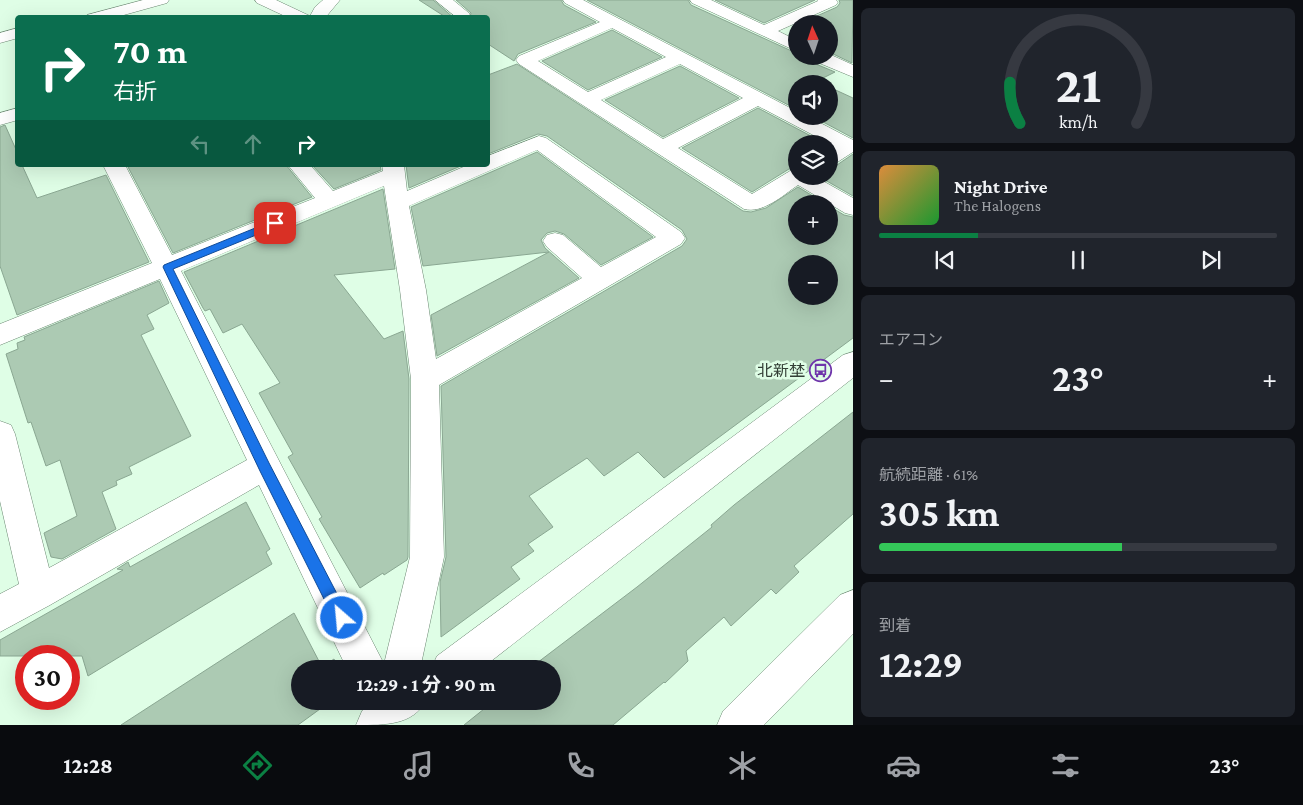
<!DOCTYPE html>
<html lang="ja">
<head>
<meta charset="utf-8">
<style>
	:root { --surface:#171b24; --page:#20242c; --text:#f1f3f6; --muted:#9ea1a6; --line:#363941; --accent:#0b8043 }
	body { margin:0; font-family:"Crimson Pro","Noto Sans JP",serif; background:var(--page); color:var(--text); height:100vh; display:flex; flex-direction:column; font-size:19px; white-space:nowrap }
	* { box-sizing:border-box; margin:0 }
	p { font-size:16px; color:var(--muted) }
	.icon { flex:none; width:28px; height:28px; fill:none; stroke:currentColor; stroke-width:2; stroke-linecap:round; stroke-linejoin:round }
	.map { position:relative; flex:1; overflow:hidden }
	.details { display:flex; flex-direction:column; gap:8px; padding:8px; background:#0d0f14; width:450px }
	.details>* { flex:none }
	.top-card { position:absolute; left:15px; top:15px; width:475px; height:152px; border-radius:5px; box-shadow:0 5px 20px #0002; background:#0b6e4f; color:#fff; overflow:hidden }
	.needle { width:32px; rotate:357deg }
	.tools { position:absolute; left:788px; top:15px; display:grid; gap:10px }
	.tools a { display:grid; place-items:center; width:50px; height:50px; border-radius:50%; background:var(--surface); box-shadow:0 5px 20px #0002; font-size:25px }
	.speed { position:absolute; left:15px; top:645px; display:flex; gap:10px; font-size:25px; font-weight:700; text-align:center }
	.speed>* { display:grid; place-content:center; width:65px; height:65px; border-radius:50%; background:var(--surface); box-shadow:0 5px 20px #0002; line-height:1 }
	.speed .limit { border:8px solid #d22; background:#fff; color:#111 }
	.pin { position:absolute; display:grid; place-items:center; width:42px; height:42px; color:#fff; margin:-21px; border-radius:10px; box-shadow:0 2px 8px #0006 }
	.me { position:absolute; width:55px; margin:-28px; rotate:333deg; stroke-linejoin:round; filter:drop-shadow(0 0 4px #0008) }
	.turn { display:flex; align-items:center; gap:18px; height:105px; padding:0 15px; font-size:22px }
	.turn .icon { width:65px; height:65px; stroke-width:2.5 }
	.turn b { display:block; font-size:35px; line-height:42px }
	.lanes { display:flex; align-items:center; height:48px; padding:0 15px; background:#0003; justify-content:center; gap:25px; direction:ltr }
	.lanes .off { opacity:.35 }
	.big { font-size:38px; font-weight:700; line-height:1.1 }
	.details .tile { flex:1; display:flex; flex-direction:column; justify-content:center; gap:8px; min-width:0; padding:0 18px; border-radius:8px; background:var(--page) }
	.details .dial { align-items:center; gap:0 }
	.dial svg { height:130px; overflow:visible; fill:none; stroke:var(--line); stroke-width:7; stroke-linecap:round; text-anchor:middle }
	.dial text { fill:var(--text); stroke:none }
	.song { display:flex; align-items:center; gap:15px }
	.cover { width:60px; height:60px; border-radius:8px; background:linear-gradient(135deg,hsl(30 70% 55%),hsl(130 70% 35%)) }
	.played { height:5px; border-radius:2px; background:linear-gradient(90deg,var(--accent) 25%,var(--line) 25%) }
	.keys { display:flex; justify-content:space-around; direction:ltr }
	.heat { display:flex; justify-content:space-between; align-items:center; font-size:28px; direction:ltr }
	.charge { height:8px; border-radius:4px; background:linear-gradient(90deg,#34c759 61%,var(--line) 0) }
	.trip { position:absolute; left:291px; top:660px; width:270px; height:50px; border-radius:25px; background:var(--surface); box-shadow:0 5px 20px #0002; font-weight:700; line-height:50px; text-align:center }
	.tabs { display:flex; height:80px; justify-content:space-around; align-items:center; background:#090b0e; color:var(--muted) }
	.tabs .icon { width:35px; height:35px }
	.tabs .active { color:var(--accent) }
	.tabs b { font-size:22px; color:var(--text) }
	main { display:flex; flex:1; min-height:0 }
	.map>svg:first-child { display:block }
</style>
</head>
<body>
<main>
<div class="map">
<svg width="853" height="725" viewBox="0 0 853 725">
	<rect width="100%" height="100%" fill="#dffee6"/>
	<path fill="#accab3" stroke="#8aa792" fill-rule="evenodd" d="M419,0H433L454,18H447Z
		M456,0H561L564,5L596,22L518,54L514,61L488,44V18H470L471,13Z
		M587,0H688L691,5L796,53V56H807L811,62L835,72L817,81L822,84H796V109Z
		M715,0H815L764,23Z
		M839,0H853L852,63L829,52V24H799L837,7L840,3Z
		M612,30L662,57L588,90L542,61Z
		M517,64L743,211L751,212L766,208L798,187L826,204H796V236H829V206L844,215L853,217V338L664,478L638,452L604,476L587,458L529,496L553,527L528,544L534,551L511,567L520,579L441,637L440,582L446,557L441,386L682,246L687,239L682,230L547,136L538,134L488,154V75ZM796,264H829V296H796Z
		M680,66L739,98L663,137L605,100Z
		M829,87L853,98V138L812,116H829Z
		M758,108L826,144H796V168L789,169L752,192L682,148Z
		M5,125L18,154V165H22L37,198L106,175L149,262L17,315L0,266V127Z
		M537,152L653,237L601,265L564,234L555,231L547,233L541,240L545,248L579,278L437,356L431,315L549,252L423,266L411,207Z
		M853,154V196L818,176H829V166L837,165Z
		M135,165H286L312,197L173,253L128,167Z
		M312,165H380L381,170L334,189Z
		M406,165H463L409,188Z
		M383,189L395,269L334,275L384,339L403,331L409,379L408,557L407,560L384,575L383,573L360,588L319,519L322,517L288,457L293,454L259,393L280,383L242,324L223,333L210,309L205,311L203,308L184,272Z
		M159,281L169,303L147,315L154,329L141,335L191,436L129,467L132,474L116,481L117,485L102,492L116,529L62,559L51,557L44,533L77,516L60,460L46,466L31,422L28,423L6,354L18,349L17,343L25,340L24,337Z
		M853,412V514L794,566L799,572L776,594L771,589L731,626L724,617L686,651L688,661L665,683L664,682L613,725H464L494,701H552V669H529L637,587L712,527L711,525L734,505Z
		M246,502L270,549L266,552L272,564L88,676L82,656H0V640L123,570L117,569L128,562L130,567Z
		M294,613L322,667L334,659L339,669H300V701H331L298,725H121Z"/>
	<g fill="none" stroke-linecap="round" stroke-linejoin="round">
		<defs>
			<path id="minor" d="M143,0H169L167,3L113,18H85L87,15Z
				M255,0H276L310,16L315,7L323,0H340L325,18H289L257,3Z
				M435,0H453L470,14L467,18L456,17Z
				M563,0H583L796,111V116H807L853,140V152L836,163L829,164V149L834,146L758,106L678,148L752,194L790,171L796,170V176H814L853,198V215L845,213L798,185C783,195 763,214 744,209L519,64L516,60L519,56L600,22L565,3ZM612,28L666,57L588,92L538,61ZM680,64L743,98L663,139L601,100Z
				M690,0H711L764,25L818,1L817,0H836L838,2L836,5L778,31L796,40V51L692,3Z
				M18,28V38L0,43V33Z
				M829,54L853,65V77L812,60L809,56H829Z
				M18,108V120L0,125V113Z
				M539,136L546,138L681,232L685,238L681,244L439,385L444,557L420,669H347L259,485L50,605L0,632V594L19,584L0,501V421L11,425L15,434L49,568L247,460L160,279L0,345V324L152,263L103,165H125L172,255L315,198L288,165H310L333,191L383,171L382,165H404L407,191L468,165H488V156ZM537,150L656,237L601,267L563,235L555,233L547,235L543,241L547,247L582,278L436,359L426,290L409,206ZM384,186L400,290L411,379L410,557L384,664L181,271Z
				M853,352V378L481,669H431L437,656L843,355Z
				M853,590V634L764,725H717L723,711L840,595Z
				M375,701H426C412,725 387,725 356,725L362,711Z"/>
		</defs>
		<use href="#minor" stroke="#6b8772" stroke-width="1"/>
		<use href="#minor" fill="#fff" fill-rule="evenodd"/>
	</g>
	<path fill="#1a73e8" stroke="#114b97" d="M275,220L278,221V226L173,269L269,463L347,613L349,618L347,623L342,626L336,623L260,471L163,267L164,265Z"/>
	<defs>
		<symbol id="bus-ring" viewBox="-11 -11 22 22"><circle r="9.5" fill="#dffee6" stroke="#6f35ab" stroke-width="1.5"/><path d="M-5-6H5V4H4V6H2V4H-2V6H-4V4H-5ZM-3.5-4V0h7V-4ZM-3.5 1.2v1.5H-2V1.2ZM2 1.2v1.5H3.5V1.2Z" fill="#6f35ab"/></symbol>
	</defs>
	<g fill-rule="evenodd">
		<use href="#bus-ring" x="808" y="358" width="25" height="25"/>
	</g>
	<g text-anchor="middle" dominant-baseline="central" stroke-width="5" stroke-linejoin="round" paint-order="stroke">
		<g font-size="16" fill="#323e35" stroke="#dffee6" text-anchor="end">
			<text x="805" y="370">北新埜</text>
		</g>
	</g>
</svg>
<div class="tools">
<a><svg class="needle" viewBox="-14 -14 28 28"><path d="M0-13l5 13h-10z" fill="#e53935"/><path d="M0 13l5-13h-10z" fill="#9ea1a6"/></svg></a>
<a><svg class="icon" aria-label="sound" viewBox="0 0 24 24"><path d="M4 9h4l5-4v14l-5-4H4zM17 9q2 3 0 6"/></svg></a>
<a><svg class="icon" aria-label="layers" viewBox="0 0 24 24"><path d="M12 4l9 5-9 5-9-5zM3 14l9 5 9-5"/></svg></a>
<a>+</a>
<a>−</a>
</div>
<div class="speed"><div class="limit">30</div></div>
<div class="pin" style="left:275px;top:223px;background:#d93025"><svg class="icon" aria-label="arrive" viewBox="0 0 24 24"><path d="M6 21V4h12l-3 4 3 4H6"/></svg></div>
<svg class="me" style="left:342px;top:618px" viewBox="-20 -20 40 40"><circle r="17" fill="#1a73e8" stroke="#fff" stroke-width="3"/><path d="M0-11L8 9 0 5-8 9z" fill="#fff"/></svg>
<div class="trip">12:29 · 1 分 · 90 m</div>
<div class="top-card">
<div class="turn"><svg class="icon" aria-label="right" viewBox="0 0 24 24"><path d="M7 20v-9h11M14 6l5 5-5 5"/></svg><div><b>70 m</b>右折</div></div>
<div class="lanes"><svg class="icon off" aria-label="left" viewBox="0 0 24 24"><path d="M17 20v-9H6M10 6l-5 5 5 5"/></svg><svg class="icon off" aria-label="ahead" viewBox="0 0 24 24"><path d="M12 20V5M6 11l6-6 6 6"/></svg><svg class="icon" aria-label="right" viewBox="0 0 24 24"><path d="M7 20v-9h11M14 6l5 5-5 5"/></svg></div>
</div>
</div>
<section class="details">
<div class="tile dial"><svg viewBox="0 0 100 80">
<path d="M14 69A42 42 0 1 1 86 69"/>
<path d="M14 69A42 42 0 0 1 8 44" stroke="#0b8043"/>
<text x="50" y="56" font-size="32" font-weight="700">21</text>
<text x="50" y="72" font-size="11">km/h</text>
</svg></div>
<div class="tile">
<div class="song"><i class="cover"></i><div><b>Night Drive</b><p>The Halogens</p></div></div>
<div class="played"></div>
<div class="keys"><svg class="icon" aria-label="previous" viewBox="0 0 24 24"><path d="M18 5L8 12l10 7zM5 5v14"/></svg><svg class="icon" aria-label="pause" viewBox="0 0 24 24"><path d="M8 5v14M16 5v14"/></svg><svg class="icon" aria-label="next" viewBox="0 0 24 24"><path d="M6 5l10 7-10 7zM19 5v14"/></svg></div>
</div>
<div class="tile"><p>エアコン</p>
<div class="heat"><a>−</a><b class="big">23°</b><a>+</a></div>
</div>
<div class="tile"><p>航続距離 · 61%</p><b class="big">305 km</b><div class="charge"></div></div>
<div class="tile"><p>到着</p><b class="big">12:29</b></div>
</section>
</main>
<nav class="tabs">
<b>12:28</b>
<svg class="icon active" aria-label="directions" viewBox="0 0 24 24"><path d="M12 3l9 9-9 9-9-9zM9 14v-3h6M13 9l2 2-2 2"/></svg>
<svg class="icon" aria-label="music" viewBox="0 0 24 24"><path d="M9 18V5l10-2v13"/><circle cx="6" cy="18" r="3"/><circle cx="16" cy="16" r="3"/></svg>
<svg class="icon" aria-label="phone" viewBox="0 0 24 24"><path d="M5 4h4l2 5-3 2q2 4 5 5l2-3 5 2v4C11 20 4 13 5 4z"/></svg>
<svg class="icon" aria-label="climate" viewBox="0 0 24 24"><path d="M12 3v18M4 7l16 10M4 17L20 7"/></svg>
<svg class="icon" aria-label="car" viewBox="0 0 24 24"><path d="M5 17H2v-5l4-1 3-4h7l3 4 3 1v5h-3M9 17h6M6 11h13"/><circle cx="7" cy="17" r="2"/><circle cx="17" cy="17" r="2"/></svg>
<svg class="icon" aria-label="filters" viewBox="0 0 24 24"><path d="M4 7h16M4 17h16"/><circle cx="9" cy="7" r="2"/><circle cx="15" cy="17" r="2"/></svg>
<b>23°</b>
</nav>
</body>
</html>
